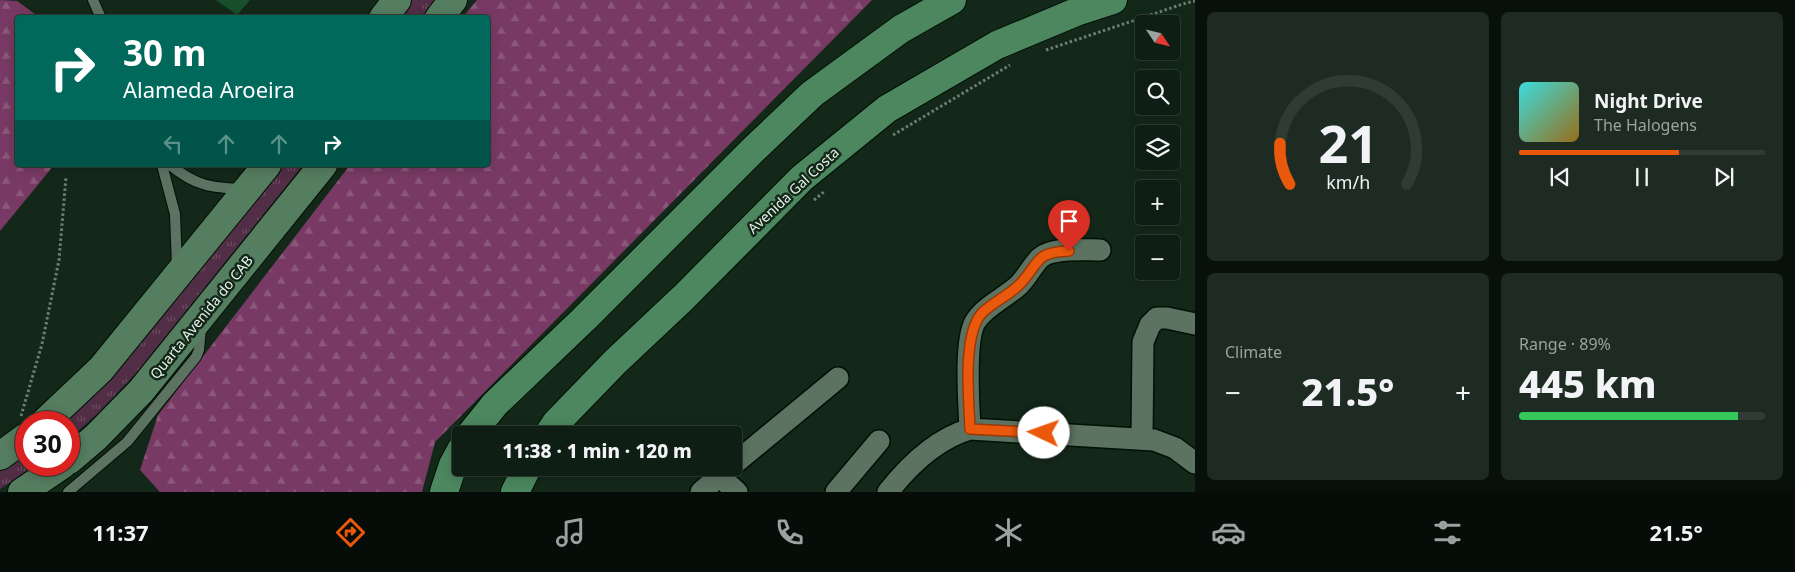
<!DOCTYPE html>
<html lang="en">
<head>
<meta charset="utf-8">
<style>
	:root { --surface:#0f1e14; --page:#1d2b22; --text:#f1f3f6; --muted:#9ba2a0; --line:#2f3c34; --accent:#ea580c }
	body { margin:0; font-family:"Noto Sans",sans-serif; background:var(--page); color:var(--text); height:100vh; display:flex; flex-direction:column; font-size:19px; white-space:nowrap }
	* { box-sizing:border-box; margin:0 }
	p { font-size:16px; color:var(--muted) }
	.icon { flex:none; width:28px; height:28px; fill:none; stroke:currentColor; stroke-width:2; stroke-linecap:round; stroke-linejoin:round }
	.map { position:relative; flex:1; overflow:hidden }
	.sheet { display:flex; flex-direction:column; gap:12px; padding:12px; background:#08100b; width:600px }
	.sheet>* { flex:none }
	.banner { position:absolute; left:15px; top:15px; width:475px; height:152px; border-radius:5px; box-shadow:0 2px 12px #0003,0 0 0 1px var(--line); background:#00695c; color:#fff; overflow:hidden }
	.needle { width:32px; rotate:125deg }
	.buttons { position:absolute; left:1135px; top:15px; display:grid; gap:10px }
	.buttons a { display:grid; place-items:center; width:45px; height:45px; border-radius:5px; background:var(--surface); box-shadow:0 2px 12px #0003,0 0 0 1px var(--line); font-size:25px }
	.speed { position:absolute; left:15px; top:411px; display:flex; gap:10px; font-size:25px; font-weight:700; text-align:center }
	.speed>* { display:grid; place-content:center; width:65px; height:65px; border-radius:50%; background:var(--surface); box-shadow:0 2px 12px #0003,0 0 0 1px var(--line); line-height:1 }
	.speed .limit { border:8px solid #d22; background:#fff; color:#111 }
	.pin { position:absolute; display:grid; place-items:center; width:42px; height:42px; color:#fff; margin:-51px -21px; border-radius:50% 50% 50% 0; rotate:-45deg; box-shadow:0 0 5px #0007 }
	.pin .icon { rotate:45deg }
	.me { position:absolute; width:55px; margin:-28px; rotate:273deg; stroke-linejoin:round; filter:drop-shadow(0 0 4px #0008) }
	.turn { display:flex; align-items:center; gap:18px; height:105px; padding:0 25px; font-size:22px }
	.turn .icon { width:65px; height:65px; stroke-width:2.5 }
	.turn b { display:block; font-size:35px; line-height:42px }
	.lanes { display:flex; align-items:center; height:48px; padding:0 25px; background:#0003; justify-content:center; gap:25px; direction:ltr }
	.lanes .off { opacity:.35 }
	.big { font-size:38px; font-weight:800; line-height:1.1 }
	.sheet .tile { flex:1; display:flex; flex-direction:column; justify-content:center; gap:8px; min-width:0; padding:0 18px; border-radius:8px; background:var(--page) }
	.sheet .dial { align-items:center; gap:0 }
	.dial svg { height:130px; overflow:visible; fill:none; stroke:var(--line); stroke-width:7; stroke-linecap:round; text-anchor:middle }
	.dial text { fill:var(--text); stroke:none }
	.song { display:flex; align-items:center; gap:15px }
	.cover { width:60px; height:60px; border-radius:8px; background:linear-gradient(135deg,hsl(180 70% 55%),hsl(40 70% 35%)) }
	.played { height:5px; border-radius:2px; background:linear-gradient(90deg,var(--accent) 65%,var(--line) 65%) }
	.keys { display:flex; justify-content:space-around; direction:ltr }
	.heat { display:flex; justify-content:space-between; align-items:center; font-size:28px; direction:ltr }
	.charge { height:8px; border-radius:4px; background:linear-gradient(90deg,#34c759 89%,var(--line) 0) }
	.sheet .tiles { flex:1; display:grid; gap:12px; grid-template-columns:repeat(2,1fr) }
	.trip { position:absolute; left:452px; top:426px; width:290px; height:50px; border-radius:5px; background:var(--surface); box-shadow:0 2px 12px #0003,0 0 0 1px var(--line); font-weight:800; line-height:50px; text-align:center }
	.tabs { display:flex; height:80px; justify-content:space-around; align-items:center; background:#060c08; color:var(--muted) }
	.tabs .icon { width:35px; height:35px }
	.tabs .active { color:var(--accent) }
	.tabs b { font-size:22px; color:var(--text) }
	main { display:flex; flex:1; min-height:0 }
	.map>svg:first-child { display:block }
</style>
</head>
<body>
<main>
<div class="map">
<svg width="1195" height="492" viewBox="0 0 1195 492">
	<defs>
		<pattern id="grass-tufts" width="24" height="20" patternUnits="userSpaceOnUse" patternTransform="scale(1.25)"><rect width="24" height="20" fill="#522d46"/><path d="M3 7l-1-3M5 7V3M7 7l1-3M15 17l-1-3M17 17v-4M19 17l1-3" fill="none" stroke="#6b4c61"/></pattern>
		<pattern id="forest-firs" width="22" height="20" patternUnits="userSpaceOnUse" patternTransform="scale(1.25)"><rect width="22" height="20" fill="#783a64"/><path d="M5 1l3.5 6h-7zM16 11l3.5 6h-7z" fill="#8b577a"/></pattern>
	</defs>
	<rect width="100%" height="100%" fill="#14281a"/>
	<path fill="url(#grass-tufts)" d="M410,0H436L422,17L396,18Z
		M277,165H303L137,372L98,413L69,439V422H57Z
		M26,448V465H36L0,489V466Z"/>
	<path fill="url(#forest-firs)" d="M0,0L17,1L39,17L18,18V165H54L0,231Z
		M477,0H872L435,442L422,492H160L140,470L158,415L350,165H488V18L463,17Z"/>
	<path fill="#184f2c" d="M216,0H250L237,15Z"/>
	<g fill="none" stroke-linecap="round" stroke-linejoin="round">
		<defs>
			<path id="lane" d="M93,0L101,18
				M162,165L175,214L177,267
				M170,165C196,186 211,188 244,189
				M68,492L127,442L196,357L199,350L201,328"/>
			<path id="street" d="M970,429C969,405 964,342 975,322C985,306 1005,298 1019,285C1027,277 1032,266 1040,258C1052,247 1084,250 1100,250
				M1142,438L1143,342L1150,325L1157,318H1167L1195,324
				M734,464L838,378
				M719,476L737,492
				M701,492L729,468
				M836,492L879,441
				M888,492C910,464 936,439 970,429L1154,440L1175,448L1195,463"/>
			<path id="secondary" d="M383,18L397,0
				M439,18L453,0
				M45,422L101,369L267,165
				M0,456L26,437
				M69,460L96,437L141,391L323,165
				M22,492L62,465"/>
			<path id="primary" d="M470,435L495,404L584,319L754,149L812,94L901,29L952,0
				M548,435L556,423L615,362L684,297L802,178L887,109L997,45L1076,12L1113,0
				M444,492L453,465L461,450
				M515,492L527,468"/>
		</defs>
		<use href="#lane" stroke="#011105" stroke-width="12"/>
		<use href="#street" stroke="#011105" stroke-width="24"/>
		<use href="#secondary" stroke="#011105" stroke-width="30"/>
		<use href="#primary" stroke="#011105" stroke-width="30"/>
		<path stroke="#6d7e72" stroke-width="3" stroke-dasharray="2.5 2.5" stroke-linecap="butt" d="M1046,50L1186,3L1195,1
			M893,135L1010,65
			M814,200L825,191
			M21,416L42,344L59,260L66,177"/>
		<use href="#lane" stroke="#5d7362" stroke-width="10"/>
		<use href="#street" stroke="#5d7362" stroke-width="21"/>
		<use href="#secondary" stroke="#557d60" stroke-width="28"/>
		<use href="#primary" stroke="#4c875f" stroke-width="28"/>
	</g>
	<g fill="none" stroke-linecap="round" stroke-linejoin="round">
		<defs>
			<path id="route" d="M1044,433L970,429C969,400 962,335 982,313C993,302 1008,296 1019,285C1040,264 1033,252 1069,251"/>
		</defs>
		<use href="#route" stroke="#983908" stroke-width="12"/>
		<use href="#route" stroke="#ea580c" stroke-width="9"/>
	</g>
	<g text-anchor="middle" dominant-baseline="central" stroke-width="5" stroke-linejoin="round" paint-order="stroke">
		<g font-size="14" fill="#e7f4ea" stroke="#14281a">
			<text transform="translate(793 190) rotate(-43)">Avenida Gal Costa</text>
			<text transform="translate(201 317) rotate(-51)">Quarta Avenida do CAB</text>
		</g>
	</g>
</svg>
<div class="buttons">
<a><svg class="needle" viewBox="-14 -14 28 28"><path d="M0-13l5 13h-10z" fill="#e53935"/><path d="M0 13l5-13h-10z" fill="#9ba2a0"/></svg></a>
<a><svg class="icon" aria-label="search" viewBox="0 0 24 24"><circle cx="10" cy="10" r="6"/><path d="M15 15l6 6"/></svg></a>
<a><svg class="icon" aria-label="layers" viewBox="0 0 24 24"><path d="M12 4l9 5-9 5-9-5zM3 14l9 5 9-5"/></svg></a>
<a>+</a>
<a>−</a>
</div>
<div class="speed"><div class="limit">30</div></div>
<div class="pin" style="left:1069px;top:251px;background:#d93025"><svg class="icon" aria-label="arrive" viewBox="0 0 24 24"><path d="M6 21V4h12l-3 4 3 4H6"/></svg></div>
<svg class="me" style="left:1044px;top:433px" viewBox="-20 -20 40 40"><circle r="19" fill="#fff"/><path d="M0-13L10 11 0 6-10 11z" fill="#ea580c"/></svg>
<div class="trip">11:38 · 1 min · 120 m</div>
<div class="banner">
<div class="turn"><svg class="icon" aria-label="right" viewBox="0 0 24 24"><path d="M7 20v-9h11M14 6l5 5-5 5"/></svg><div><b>30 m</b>Alameda Aroeira</div></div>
<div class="lanes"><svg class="icon off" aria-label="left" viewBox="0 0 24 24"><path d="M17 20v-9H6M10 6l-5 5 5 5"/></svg><svg class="icon off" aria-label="ahead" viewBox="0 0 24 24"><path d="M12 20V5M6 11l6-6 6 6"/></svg><svg class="icon off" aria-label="ahead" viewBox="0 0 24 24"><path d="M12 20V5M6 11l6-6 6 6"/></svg><svg class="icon" aria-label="right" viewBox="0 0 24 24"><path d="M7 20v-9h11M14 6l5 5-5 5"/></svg></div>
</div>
</div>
<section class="sheet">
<div class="tiles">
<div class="tile dial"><svg viewBox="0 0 100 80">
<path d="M14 69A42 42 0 1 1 86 69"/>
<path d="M14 69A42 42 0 0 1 8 44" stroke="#ea580c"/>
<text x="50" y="56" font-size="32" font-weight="700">21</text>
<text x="50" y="72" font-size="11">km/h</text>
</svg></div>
<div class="tile">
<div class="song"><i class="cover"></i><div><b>Night Drive</b><p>The Halogens</p></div></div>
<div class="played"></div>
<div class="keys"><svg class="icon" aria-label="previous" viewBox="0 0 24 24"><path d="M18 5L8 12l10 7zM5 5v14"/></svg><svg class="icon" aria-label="pause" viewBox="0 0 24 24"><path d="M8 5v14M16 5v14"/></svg><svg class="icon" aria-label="next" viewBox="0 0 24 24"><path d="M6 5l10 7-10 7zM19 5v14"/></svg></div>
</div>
<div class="tile"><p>Climate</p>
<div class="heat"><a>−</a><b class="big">21.5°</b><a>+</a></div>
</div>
<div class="tile"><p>Range · 89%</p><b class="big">445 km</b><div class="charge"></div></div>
</div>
</section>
</main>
<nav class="tabs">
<b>11:37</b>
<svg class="icon active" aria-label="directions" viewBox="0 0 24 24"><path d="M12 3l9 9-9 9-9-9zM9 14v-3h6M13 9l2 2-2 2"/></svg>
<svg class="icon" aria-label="music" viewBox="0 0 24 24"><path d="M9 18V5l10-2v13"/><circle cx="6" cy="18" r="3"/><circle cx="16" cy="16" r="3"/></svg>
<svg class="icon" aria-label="phone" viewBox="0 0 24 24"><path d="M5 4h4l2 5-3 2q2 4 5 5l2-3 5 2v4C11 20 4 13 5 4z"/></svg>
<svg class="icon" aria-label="climate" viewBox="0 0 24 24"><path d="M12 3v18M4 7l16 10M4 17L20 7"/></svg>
<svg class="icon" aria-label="car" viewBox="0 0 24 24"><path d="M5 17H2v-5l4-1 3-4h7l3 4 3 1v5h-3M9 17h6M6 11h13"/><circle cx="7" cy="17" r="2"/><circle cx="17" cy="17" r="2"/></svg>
<svg class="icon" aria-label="filters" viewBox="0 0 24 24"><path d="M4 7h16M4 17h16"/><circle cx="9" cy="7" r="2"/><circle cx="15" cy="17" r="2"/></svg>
<b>21.5°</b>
</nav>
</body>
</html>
